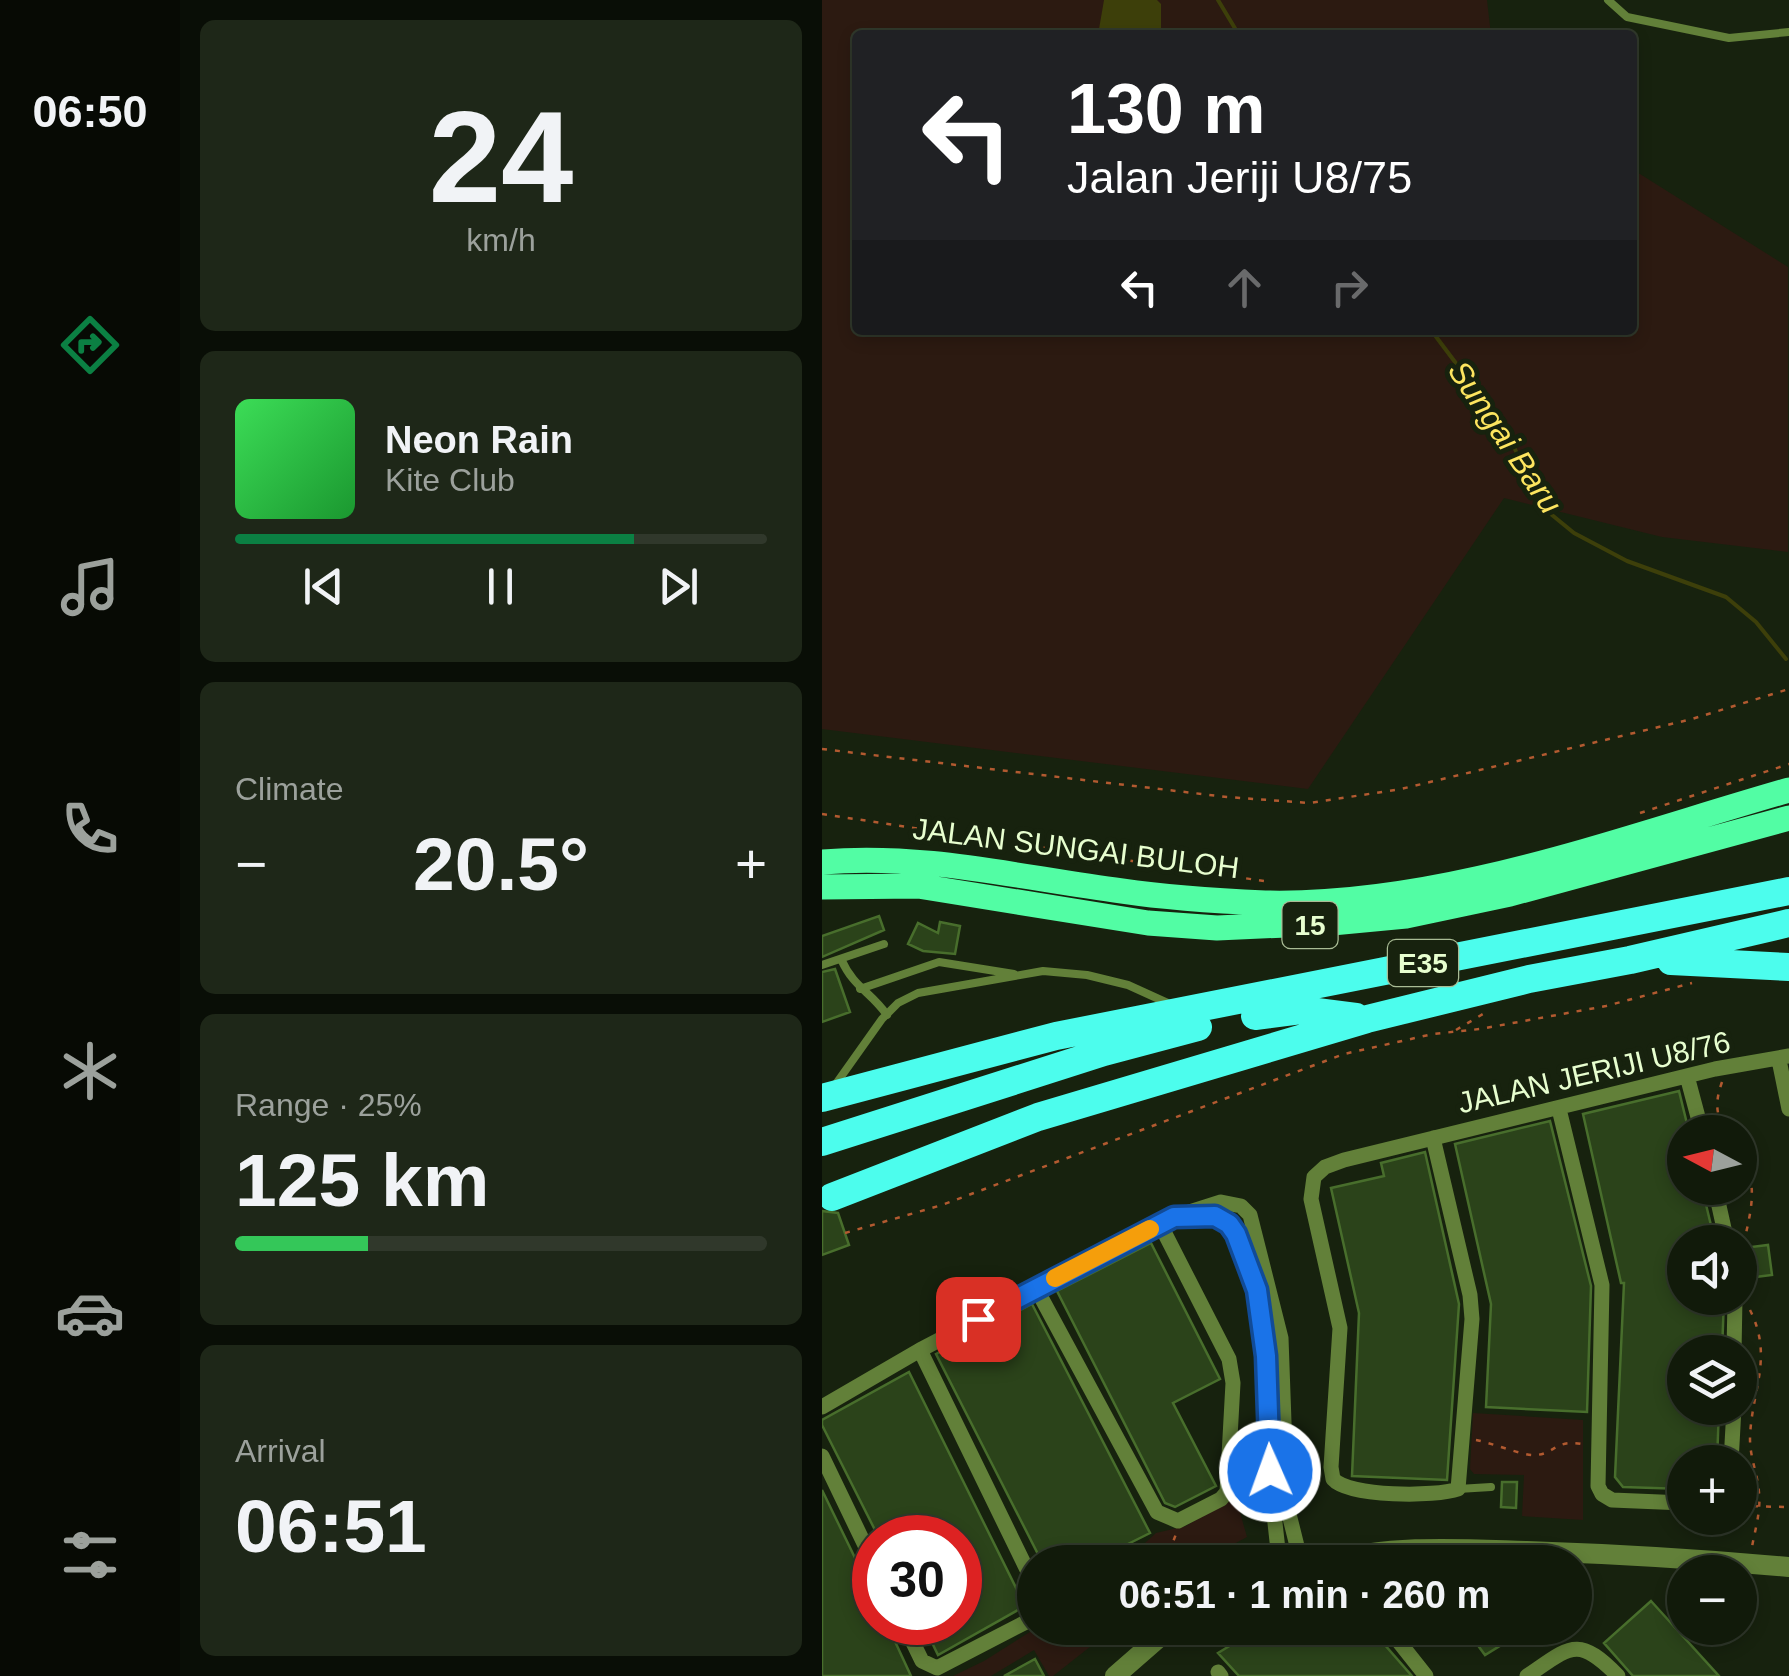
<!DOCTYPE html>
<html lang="en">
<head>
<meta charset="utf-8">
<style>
	:root { --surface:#111a0a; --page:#1e2718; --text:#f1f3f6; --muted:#9ca19c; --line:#30382b; --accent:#0b8043 }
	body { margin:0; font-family:Arial,sans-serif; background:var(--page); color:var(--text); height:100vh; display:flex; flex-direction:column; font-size:38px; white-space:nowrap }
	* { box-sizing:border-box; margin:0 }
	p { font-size:32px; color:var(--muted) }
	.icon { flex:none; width:55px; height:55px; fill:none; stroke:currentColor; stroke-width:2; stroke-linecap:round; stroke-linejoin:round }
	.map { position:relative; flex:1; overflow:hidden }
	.sheet { display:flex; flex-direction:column; gap:20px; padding:20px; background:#090e06; width:642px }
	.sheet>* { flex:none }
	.hud { position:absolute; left:30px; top:30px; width:785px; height:305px; border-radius:10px; box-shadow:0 5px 15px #0003,0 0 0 2px var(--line); background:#202124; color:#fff; overflow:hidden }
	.needle { width:65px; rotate:277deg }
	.controls { position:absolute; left:845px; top:1115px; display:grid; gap:20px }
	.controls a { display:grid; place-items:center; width:90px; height:90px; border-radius:50%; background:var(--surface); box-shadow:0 5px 15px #0003,0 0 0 2px var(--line); font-size:50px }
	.speed { position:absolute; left:30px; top:1515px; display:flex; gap:20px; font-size:50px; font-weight:700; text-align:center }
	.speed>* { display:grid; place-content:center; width:130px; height:130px; border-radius:50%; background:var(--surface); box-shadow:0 5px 15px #0003,0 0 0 2px var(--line); line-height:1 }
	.speed .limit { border:15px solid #d22; background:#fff; color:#111 }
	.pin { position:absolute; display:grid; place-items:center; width:85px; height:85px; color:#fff; margin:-42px; border-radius:20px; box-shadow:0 5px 15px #0006 }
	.me { position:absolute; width:110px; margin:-55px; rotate:358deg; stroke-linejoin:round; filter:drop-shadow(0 0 8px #0008) }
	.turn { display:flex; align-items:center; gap:35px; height:210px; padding:0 50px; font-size:45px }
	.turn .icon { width:130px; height:130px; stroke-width:2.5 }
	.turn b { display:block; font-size:70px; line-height:85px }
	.lanes { display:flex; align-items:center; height:95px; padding:0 50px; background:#0003; justify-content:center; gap:50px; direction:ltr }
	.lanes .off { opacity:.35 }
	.big { font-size:75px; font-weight:700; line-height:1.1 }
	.sheet .tile { flex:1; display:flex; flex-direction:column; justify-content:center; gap:15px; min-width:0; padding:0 35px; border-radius:15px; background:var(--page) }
	.sheet .dial { align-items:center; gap:0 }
	.dial b { font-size:130px; line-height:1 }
	.song { display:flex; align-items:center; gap:30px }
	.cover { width:120px; height:120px; border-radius:15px; background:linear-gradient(135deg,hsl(130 70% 55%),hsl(130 70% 35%)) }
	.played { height:10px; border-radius:5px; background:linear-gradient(90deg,var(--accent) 75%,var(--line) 75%) }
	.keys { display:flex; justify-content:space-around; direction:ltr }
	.heat { display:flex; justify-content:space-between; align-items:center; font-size:55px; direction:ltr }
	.charge { height:15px; border-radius:8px; background:linear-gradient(90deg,#34c759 25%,var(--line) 0) }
	.trip { position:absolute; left:195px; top:1545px; width:575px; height:100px; border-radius:50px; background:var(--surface); box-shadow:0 5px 15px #0003,0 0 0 2px var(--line); font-weight:700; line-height:100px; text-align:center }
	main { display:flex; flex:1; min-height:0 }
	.dock { display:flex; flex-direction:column; width:180px; justify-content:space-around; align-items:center; background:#070a04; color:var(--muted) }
	.dock .icon { width:70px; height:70px }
	.dock .active { color:var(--accent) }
	.dock b { font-size:45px; color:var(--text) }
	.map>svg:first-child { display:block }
</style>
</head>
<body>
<main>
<nav class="dock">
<b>06:50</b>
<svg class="icon active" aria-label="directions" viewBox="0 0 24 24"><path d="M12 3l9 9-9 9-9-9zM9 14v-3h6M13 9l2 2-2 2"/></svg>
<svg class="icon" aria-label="music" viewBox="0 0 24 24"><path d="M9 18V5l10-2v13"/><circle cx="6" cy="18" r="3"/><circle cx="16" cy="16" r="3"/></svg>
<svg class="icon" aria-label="phone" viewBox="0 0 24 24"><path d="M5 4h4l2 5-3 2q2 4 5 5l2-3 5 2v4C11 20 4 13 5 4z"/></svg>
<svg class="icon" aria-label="climate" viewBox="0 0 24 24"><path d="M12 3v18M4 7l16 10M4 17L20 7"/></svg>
<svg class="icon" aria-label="car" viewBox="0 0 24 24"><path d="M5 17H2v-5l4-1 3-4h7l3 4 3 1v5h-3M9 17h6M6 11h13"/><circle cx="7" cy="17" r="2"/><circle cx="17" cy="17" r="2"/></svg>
<svg class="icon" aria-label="filters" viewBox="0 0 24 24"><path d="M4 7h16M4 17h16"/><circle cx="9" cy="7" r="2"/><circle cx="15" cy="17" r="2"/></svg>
</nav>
<section class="sheet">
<div class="tile dial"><b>24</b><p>km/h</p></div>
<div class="tile">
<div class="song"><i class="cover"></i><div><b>Neon Rain</b><p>Kite Club</p></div></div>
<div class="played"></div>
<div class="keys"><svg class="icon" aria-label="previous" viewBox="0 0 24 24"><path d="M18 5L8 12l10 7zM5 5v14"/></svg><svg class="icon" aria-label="pause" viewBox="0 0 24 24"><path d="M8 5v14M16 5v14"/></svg><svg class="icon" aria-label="next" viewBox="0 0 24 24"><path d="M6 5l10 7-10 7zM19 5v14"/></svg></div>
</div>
<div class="tile"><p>Climate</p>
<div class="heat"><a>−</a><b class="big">20.5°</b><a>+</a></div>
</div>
<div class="tile"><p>Range · 25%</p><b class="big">125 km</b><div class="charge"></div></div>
<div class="tile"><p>Arrival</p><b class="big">06:51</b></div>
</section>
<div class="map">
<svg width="967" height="1676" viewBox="0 0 967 1676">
	<rect width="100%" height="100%" fill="#17220e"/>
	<path fill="#2c1a11" d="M0,0H665L669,35H35V330H810V169L966,267V552L840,537L682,498L486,789L0,729Z
		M651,1413L761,1420V1520L700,1516L702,1475L652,1474L648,1469Z
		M413,1495L425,1537L378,1562H302L334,1533L364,1526Z
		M214,1628H292L231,1676H227L212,1650L169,1676H131L162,1661Z"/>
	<path fill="#3d3f0a" d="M282,0H335L339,4V35H276Z"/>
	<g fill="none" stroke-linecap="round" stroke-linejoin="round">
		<path stroke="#3d3f0a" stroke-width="4" d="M396,0L417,35
			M609,330L684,430L712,490L730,515L752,533L805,561L904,597L934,622L964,659"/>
	</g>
	<path fill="#2b431a" stroke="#486e2c" stroke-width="2.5" d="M57,916L62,930L0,957V936Z
		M118,922L138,926L133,954L101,951L86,944L96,923L116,933Z
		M13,969L28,1012L0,1022V972Z
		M857,1091L867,1132H862V1188H880L893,1242H862V1298H902L900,1352H862V1408H897L895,1462H862V1489L801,1487L793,1477L802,1283H799L761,1114Z
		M728,1121L769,1286L765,1412L664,1407L669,1304L633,1144Z
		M603,1152L637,1304L625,1480L530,1476L537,1313L509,1188L562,1176L559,1163Z
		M0,1211L16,1213L27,1245L0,1255Z
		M329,1243L398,1379L351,1403L394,1486L353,1507L343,1503L235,1291Z
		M946,1245L950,1275L933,1277L929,1247Z
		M210,1304L328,1533L280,1557L283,1562H220L114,1354Z
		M87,1372L203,1606L116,1655L100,1622H138V1538H57L0,1425V1420Z
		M680,1482H695L694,1508L679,1507Z
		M0,1490L52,1597V1622H64L89,1676H0Z
		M829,1601L897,1676H811L782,1643Z
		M437,1628H548L590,1676H417L396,1653Z
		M672,1628H682L689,1639L663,1655L652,1640Z
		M213,1659L222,1676H182Z"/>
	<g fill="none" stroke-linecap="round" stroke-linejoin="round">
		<path stroke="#b25a30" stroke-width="2.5" stroke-dasharray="5 8" stroke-linecap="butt" d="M0,749L405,797L488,803L579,789L870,719L967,689
			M818,813L967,764
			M0,814L448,882
			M634,1030L666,1011
			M900,1082C893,1102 893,1115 905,1132
			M918,1151C942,1192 923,1223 918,1266
			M23,1233L120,1205L522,1054L611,1034L658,1029L784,1006L870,983
			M928,1310C952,1358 929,1391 928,1439C928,1458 936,1475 937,1493C939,1511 933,1530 930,1547
			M654,1440C670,1443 702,1456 712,1455C732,1455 733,1439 760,1444
			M918,1506L967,1507
			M338,1562L348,1550L354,1534
			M223,1628H252"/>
		<path stroke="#628039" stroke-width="8" d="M786,0L805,17L907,38L967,32
			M19,959C32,988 48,991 65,1015
			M0,965L62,944
			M38,989L117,962L192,974
			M11,1088L60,1019L76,1003L96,993L221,971L265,975L306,985L350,1005
			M636,1489L669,1487"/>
		<path stroke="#628039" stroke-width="15" d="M957,1060L967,1109
			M865,1076L880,1132
			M737,1109L780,1285L776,1486L780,1494L790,1500L862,1503
			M611,1138L648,1295L650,1319L636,1489C614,1497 527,1497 511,1479L509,1467L518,1328L489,1199L492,1177L503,1167L522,1160L893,1069L967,1056
			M893,1188L905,1242
			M371,1216C384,1216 397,1214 407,1224C414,1231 417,1243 420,1251C457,1351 441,1459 458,1562
			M214,1288L335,1512L356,1521L399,1499L405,1492L411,1383L407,1359L338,1224
			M98,1350L212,1584
			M912,1352L913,1298
			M0,1407L98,1350L352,1217L399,1202L419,1206L428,1215L459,1338L465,1506L479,1562
			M0,1456L52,1564
			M909,1462L912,1408
			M81,1622L100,1661L115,1668L204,1622L212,1613
			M566,1628L604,1676
			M396,1672L399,1676
			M705,1676C748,1647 755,1634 796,1676"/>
		<path stroke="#628039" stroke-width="20" d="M506,1562C570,1544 639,1549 705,1551C793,1554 879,1559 967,1567
			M293,1676L348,1628"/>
		<path stroke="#52fda4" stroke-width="25" d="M0,862C102,853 199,878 300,891C347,898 396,901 443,903C620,907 799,838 967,790
			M0,887L96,886L326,923L395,928L510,923L584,916L688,894L967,818"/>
		<path stroke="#4cfded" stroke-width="28" d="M849,961L967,967
			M433,1016L479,1010L534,1017
			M0,1098L234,1036L967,891
			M0,1142L282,1052L376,1027
			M10,1197L216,1117L545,1019L707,979L808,960L967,923"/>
	</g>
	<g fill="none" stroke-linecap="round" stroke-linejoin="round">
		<defs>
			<path id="route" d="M156,1319L352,1217L393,1216L407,1224L414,1234L435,1290L444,1356L448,1471"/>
		</defs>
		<use href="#route" stroke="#114b97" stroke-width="25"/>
		<use href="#route" stroke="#1a73e8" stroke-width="18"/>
		<path stroke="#f59e0b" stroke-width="18" d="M233,1278L328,1229"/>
	</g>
	<g text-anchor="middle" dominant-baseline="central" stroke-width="10" stroke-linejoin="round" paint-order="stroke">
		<g fill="#17220e" stroke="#a9bc95" stroke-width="2.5">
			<rect x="460.5" y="902" width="55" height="46" rx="8"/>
			<rect x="566" y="940" width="70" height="46" rx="8"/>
		</g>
		<g font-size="28" font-weight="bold" fill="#e7fecf">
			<text x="488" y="925">15</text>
			<text x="601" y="963">E35</text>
		</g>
		<g font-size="30" fill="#e7fecf" stroke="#17220e">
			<text transform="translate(254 848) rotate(7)">JALAN SUNGAI BULOH</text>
			<text transform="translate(772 1072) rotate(-13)">JALAN JERIJI U8/76</text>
		</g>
		<g font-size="32" font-style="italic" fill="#fde55f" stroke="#17220e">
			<text transform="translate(683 437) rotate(56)">Sungai Baru</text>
		</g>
	</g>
</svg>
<div class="controls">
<a><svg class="needle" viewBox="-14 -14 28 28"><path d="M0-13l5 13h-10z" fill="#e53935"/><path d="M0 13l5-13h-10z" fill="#9ca19c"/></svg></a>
<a><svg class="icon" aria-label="sound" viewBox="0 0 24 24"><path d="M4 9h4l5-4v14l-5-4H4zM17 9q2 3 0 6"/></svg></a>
<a><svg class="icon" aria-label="layers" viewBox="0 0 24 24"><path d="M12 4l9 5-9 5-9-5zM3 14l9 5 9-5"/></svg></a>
<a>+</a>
<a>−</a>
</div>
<div class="speed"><div class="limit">30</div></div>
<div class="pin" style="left:156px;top:1319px;background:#d93025"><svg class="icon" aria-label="arrive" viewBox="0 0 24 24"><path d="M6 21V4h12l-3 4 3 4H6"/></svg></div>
<svg class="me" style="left:448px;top:1471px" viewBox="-20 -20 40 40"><circle r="17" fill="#1a73e8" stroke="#fff" stroke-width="3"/><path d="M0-11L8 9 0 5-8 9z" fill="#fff"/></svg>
<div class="trip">06:51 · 1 min · 260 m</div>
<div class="hud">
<div class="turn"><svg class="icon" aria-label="left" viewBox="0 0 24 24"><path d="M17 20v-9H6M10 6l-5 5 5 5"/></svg><div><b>130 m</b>Jalan Jeriji U8/75</div></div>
<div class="lanes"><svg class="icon" aria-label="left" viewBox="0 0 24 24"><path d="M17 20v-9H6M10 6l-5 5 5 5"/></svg><svg class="icon off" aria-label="ahead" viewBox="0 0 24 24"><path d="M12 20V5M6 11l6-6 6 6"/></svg><svg class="icon off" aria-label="right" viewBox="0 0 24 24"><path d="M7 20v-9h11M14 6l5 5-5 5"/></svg></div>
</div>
</div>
</main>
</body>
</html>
